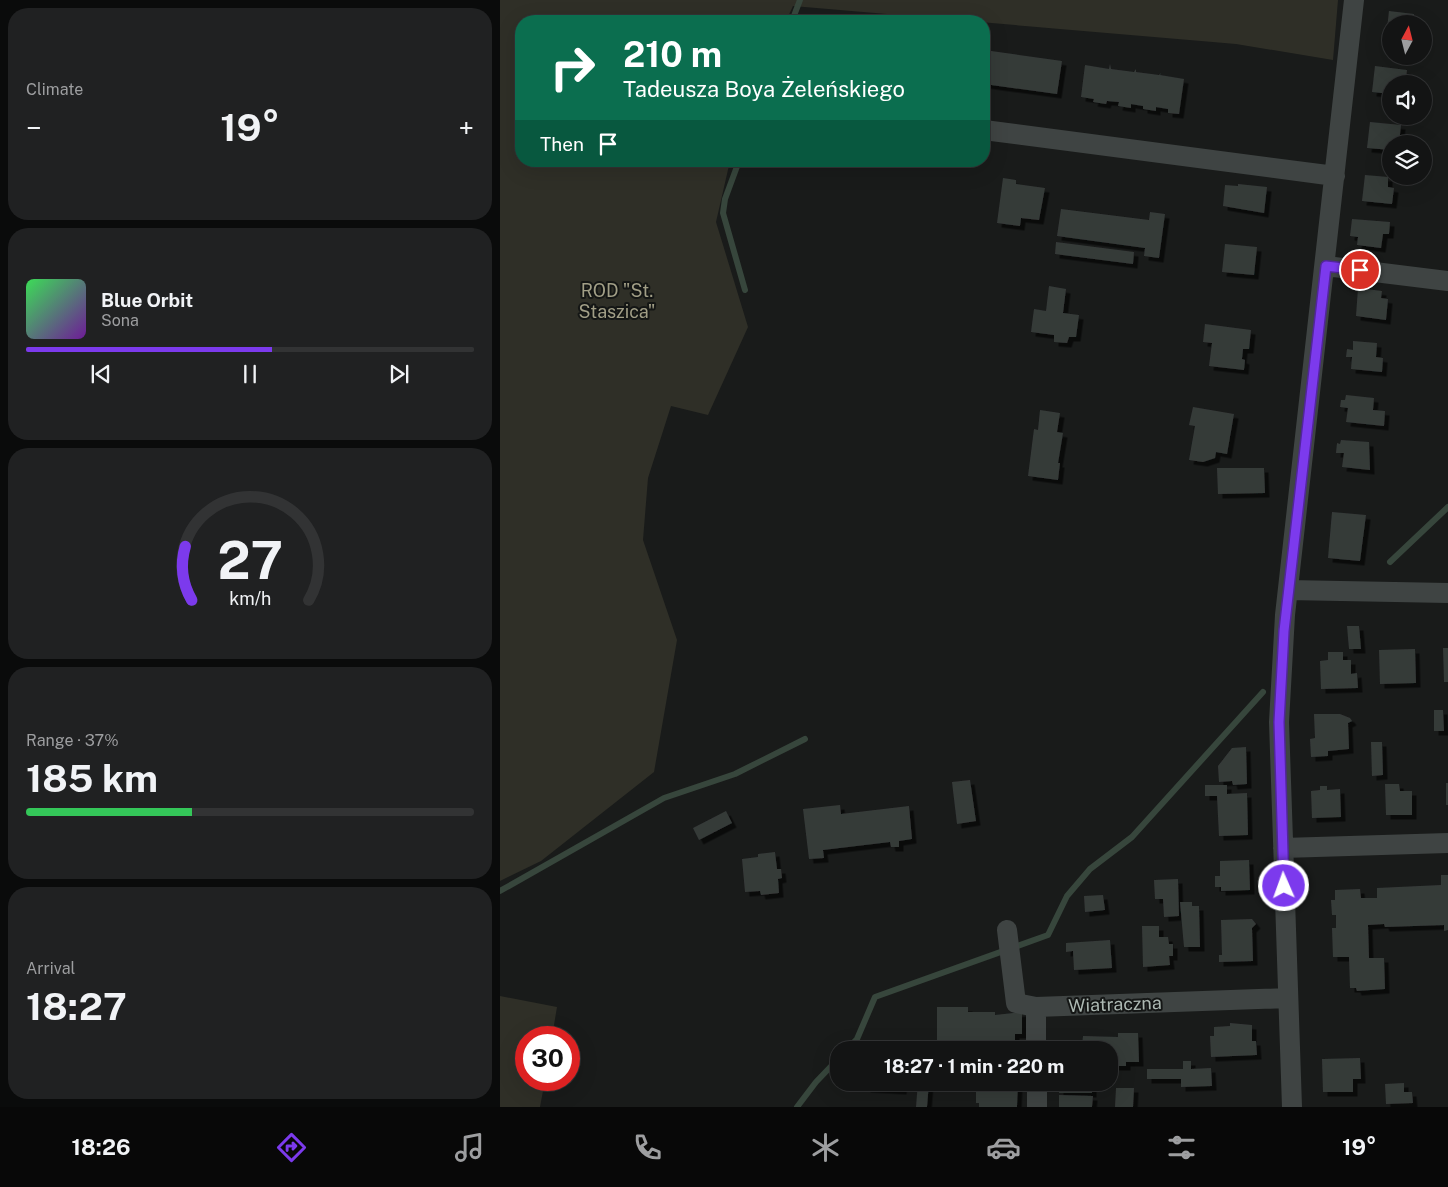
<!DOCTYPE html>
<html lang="en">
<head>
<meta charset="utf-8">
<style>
	:root { --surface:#131414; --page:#202122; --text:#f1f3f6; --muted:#9d9ea0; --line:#323334; --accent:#7c3aed }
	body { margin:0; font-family:"Public Sans",sans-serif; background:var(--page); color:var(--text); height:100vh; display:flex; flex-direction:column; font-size:19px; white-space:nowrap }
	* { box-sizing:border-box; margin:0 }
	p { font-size:16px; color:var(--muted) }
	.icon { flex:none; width:28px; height:28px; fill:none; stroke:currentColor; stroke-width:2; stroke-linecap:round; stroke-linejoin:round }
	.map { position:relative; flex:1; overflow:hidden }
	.sheet { display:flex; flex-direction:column; gap:8px; padding:8px; background:#0a0b0b; width:500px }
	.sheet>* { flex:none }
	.banner { position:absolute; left:15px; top:15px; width:475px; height:152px; border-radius:20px; box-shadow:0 5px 20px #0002,0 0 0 1px var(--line); background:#0b6e4f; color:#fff; overflow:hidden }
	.needle { width:32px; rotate:7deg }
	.fabs { position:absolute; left:882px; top:15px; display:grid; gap:10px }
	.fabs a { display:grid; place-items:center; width:50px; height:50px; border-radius:50%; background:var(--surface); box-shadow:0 5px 20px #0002,0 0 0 1px var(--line); font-size:25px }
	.speed { position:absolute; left:15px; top:1026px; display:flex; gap:10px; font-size:25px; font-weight:700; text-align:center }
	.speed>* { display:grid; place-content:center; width:65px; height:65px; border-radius:50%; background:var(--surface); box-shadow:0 5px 20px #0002,0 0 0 1px var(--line); line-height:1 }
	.speed .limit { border:8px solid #d22; background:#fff; color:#111 }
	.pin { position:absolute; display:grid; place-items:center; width:42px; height:42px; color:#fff; margin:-21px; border:2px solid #fff; border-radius:50%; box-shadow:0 1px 5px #0007 }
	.me { position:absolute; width:55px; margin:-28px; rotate:358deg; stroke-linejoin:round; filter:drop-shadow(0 0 4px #0008) }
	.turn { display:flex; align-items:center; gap:18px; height:105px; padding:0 25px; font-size:22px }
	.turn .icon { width:65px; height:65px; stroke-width:2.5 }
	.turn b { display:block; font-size:35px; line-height:42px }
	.then { display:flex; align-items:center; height:48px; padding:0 25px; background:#0003; gap:10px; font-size:19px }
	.big { font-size:38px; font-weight:700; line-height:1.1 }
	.sheet .widget { flex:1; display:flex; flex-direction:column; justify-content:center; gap:8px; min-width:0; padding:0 18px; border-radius:20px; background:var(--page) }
	.sheet .dial { align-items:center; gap:0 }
	.dial svg { height:130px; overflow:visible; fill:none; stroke:var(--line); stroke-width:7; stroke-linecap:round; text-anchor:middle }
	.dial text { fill:var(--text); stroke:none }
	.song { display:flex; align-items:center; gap:15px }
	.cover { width:60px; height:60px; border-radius:8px; background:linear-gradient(135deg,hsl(130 70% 55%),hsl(280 70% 35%)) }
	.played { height:5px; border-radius:2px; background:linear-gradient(90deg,var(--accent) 55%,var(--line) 55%) }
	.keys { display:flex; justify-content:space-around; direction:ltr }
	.heat { display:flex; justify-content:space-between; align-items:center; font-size:28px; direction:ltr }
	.charge { height:8px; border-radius:4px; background:linear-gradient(90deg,#34c759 37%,var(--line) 0) }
	.trip { position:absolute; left:330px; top:1041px; width:288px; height:50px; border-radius:20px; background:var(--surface); box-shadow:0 5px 20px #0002,0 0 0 1px var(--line); font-weight:700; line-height:50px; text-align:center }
	.menu { display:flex; height:80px; justify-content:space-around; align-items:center; background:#080808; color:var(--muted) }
	.menu .icon { width:35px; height:35px }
	.menu .current { color:var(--accent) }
	.menu b { font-size:22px; color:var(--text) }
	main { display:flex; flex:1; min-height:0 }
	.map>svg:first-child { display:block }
</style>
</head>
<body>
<main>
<section class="sheet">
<div class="widget"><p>Climate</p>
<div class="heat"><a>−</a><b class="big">19°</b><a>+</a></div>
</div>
<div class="widget">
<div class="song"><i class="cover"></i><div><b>Blue Orbit</b><p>Sona</p></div></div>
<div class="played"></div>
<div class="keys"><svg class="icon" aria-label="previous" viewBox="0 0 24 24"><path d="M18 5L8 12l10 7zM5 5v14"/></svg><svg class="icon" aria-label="pause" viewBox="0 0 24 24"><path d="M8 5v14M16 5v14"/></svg><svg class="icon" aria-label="next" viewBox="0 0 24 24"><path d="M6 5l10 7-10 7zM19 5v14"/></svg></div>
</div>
<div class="widget dial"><svg viewBox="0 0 100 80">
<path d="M14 69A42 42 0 1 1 86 69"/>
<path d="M14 69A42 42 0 0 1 10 36" stroke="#7c3aed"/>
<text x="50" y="56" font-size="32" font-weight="700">27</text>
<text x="50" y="72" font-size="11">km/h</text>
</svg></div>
<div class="widget"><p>Range · 37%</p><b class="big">185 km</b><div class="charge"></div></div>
<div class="widget"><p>Arrival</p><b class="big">18:27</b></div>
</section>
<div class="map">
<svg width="948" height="1107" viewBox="0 0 948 1107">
	<defs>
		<filter id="shadow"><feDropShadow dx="4.5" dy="4.5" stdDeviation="0" flood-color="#0009"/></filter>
	</defs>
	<rect width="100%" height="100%" fill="#191b1a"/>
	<path fill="#2f2f27" d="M0,0H838L833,60L736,44L293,6L286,21H21V161H230L216,222L248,327L208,415L171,406L148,478L143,540L177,640L154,772L41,861L0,881Z
		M0,996L57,1007L52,1037L26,1038V1080H45L40,1107H0Z"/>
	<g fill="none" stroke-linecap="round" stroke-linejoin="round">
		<path stroke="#37463c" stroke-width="6" d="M292,21L300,0
			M239,161L225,199L223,213L245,290
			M890,562L948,507
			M0,891L164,798L235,774L305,739
			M346,1050L357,1039L375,997L548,935L567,896L590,869L632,837L763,692
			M297,1107L316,1082L339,1058"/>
	</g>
	<path fill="#363a39" filter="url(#shadow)" d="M889,11L914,14L913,24H891V39L886,38Z
		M484,50L562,61L557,94L484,84Z
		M610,64L611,69L634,72L636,69V72L659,75L661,73L660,75L684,79L679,114L668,113V109L656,107V111L643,109V106L631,104V108L618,106L619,102L607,101L606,104L593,102L594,99L581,97L585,65L609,69Z
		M875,66L907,70L906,79L912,80L911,84H891V94L872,92Z
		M870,122L901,125L899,144L892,143L891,150L867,148Z
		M865,175L888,177V187L894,188L892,204L862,201Z
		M503,178L516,180V184L545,188L539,220L521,218L520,226L497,223Z
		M738,184L767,187L764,213L723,206L725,185L738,186Z
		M561,209L649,220L650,212L665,214L659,258L644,256L645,248L557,236Z
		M852,219L890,222L889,234H883L881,248L857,245L858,237L850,236Z
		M556,242L634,252L633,264L555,254Z
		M725,244L757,247L754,275L722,272Z
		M549,286L566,289L563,313L579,315L576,337H569L567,343L554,342V335L531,332L534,309L546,311Z
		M858,288L882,291L881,298L888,299L886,320L856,316Z
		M705,324L751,330L749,349H743L742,359L745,360L744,370L709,366L712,343L703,342Z
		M853,341L877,343L876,357L883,358L882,372L851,369L852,357H846L847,349L853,350Z
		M846,395L874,398L873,410L885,411L884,426L846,422L848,408L840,407L841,400H845Z
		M693,407L734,414L727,454L716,452L715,458L703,462L689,460L695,426L689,425Z
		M540,410L560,413L557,432L563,433L558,463H560L558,480L528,476L534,429L538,430Z
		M841,440L869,442L870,470L842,467L844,453H836L837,443L840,444Z
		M717,468H764L765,493L718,494Z
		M832,512L866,515L860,561L828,558Z
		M847,626H859L861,649H849Z
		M943,648H948V682H944Z
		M915,649L916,683L880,684L879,650Z
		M828,652H843V660H851V674L857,673L858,688L821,689L820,661L828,660Z
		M934,710H943L944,731H934Z
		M814,714H840L850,718L852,721L848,723L849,749L828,751V756L811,757L810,739L815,738Z
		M871,742H882L883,775L872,776Z
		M746,747L747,784L733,785L732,781L719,782L718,766L732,748Z
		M470,780L476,821L457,824L452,782Z
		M946,783H948V805H946Z
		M885,784H899L900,791H912V815H886Z
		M705,785H727V794L747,793L748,835L719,836L717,796H705Z
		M820,786H827V790L840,789L841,817L812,818L811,791L820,790Z
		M340,805L341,814L409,806L412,839L399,841V847H391L390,842L323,850L324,858L309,859L303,809Z
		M226,811L232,823L199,840L193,828Z
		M275,852L277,869H281L282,878L278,879L279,893L261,895L260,891L245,892L242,859L258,857V854Z
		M749,860L750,890L721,891V887H715V876H720V861Z
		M941,875H948V930L944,931V925L885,927L884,924L868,925L869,958H884L885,989L857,991L856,988H850L849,957H833L832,928H836V915H832L831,900H835V890L860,889L861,898H877V888L941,885Z
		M678,879L679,916L664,917L663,899H655L654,880Z
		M603,895L605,910L585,912L584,896Z
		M680,902H692V906H699L700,947H684Z
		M752,919L756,924L752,928L753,961L719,962V955H722L721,920Z
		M642,926H659V937H668L669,944H673V956H669L670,965L643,967Z
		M610,940L612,968L574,970L573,951L566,952V943Z
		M437,1007H468V1012H495V1015L522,1012V1034H515V1050H482V1040H437Z
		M730,1023L752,1025V1041H756L757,1055L711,1057L710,1036H714V1027L730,1026Z
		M618,1033H638L639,1062H626V1066H609V1050H559V1045L582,1046L583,1036L618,1037Z
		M860,1058L861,1079H853V1092H823L822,1059Z
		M683,1061H691V1069L711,1068L712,1086L681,1087V1079H647V1069H683Z
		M366,1082H403L402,1090L366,1088Z
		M418,1082H429L427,1107H416Z
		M476,1082H518L517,1107H479V1103H476Z
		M559,1082H592V1093H559Z
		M904,1083V1092H912L913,1103L886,1104L885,1084Z
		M616,1088H634L633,1107H615Z
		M559,1095L593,1096L592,1107H559Z"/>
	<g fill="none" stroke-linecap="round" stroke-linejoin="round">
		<path stroke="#3f4443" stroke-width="20" d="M484,130L835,176
			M826,266L948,281
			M788,590L948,593
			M783,848L948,843
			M507,930L516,1003L536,1007L788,998
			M536,1007V1050
			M537,1082V1107
			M792,1107L779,722L785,615L854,0"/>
	</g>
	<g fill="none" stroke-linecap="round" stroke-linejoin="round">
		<defs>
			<path id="route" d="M784,886L779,722L784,631L826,266L860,270"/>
		</defs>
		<use href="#route" stroke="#51269a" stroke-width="12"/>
		<use href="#route" stroke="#7c3aed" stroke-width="9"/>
	</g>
	<g text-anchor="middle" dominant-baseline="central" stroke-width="4" stroke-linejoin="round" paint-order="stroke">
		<g font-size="18" fill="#a19e86" stroke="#141615">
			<text x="117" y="290">ROD "St.<tspan x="117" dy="21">Staszica"</tspan></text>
		</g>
		<g font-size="18" fill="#adb9b3" stroke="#141615">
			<text transform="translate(615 1004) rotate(-2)">Wiatraczna</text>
		</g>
	</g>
</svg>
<div class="fabs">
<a><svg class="needle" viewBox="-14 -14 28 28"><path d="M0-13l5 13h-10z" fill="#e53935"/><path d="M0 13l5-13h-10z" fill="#9d9ea0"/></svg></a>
<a><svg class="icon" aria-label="sound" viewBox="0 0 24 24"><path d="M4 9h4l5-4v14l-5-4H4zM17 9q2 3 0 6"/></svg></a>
<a><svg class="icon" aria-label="layers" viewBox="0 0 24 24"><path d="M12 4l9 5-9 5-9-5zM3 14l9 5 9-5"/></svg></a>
</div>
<div class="speed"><div class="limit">30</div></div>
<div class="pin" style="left:860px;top:270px;background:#d93025"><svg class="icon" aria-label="arrive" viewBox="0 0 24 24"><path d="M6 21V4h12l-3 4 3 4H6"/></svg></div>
<svg class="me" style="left:784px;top:886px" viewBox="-20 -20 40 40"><circle r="17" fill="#7c3aed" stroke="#fff" stroke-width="3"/><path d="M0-11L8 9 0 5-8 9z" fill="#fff"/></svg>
<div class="trip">18:27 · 1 min · 220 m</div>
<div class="banner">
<div class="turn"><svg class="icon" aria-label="right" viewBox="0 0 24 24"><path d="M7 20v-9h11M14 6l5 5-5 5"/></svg><div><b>210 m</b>Tadeusza Boya Żeleńskiego</div></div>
<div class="then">Then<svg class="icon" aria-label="arrive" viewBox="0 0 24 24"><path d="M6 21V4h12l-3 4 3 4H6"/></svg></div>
</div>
</div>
</main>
<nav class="menu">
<b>18:26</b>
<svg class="icon current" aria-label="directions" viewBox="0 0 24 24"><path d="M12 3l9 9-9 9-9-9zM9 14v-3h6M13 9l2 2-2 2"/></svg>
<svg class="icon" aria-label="music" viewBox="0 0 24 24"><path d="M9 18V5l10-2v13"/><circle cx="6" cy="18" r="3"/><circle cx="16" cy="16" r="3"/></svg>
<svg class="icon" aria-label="phone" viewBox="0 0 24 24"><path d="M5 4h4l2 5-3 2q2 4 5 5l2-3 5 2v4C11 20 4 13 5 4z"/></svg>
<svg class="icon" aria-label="climate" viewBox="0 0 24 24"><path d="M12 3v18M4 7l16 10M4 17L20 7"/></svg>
<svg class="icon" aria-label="car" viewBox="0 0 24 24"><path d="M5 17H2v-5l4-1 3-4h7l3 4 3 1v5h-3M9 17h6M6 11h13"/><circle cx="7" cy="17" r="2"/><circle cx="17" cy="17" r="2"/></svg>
<svg class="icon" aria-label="filters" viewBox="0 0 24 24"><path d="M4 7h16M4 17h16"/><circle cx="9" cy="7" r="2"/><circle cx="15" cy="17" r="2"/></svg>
<b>19°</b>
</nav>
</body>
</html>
